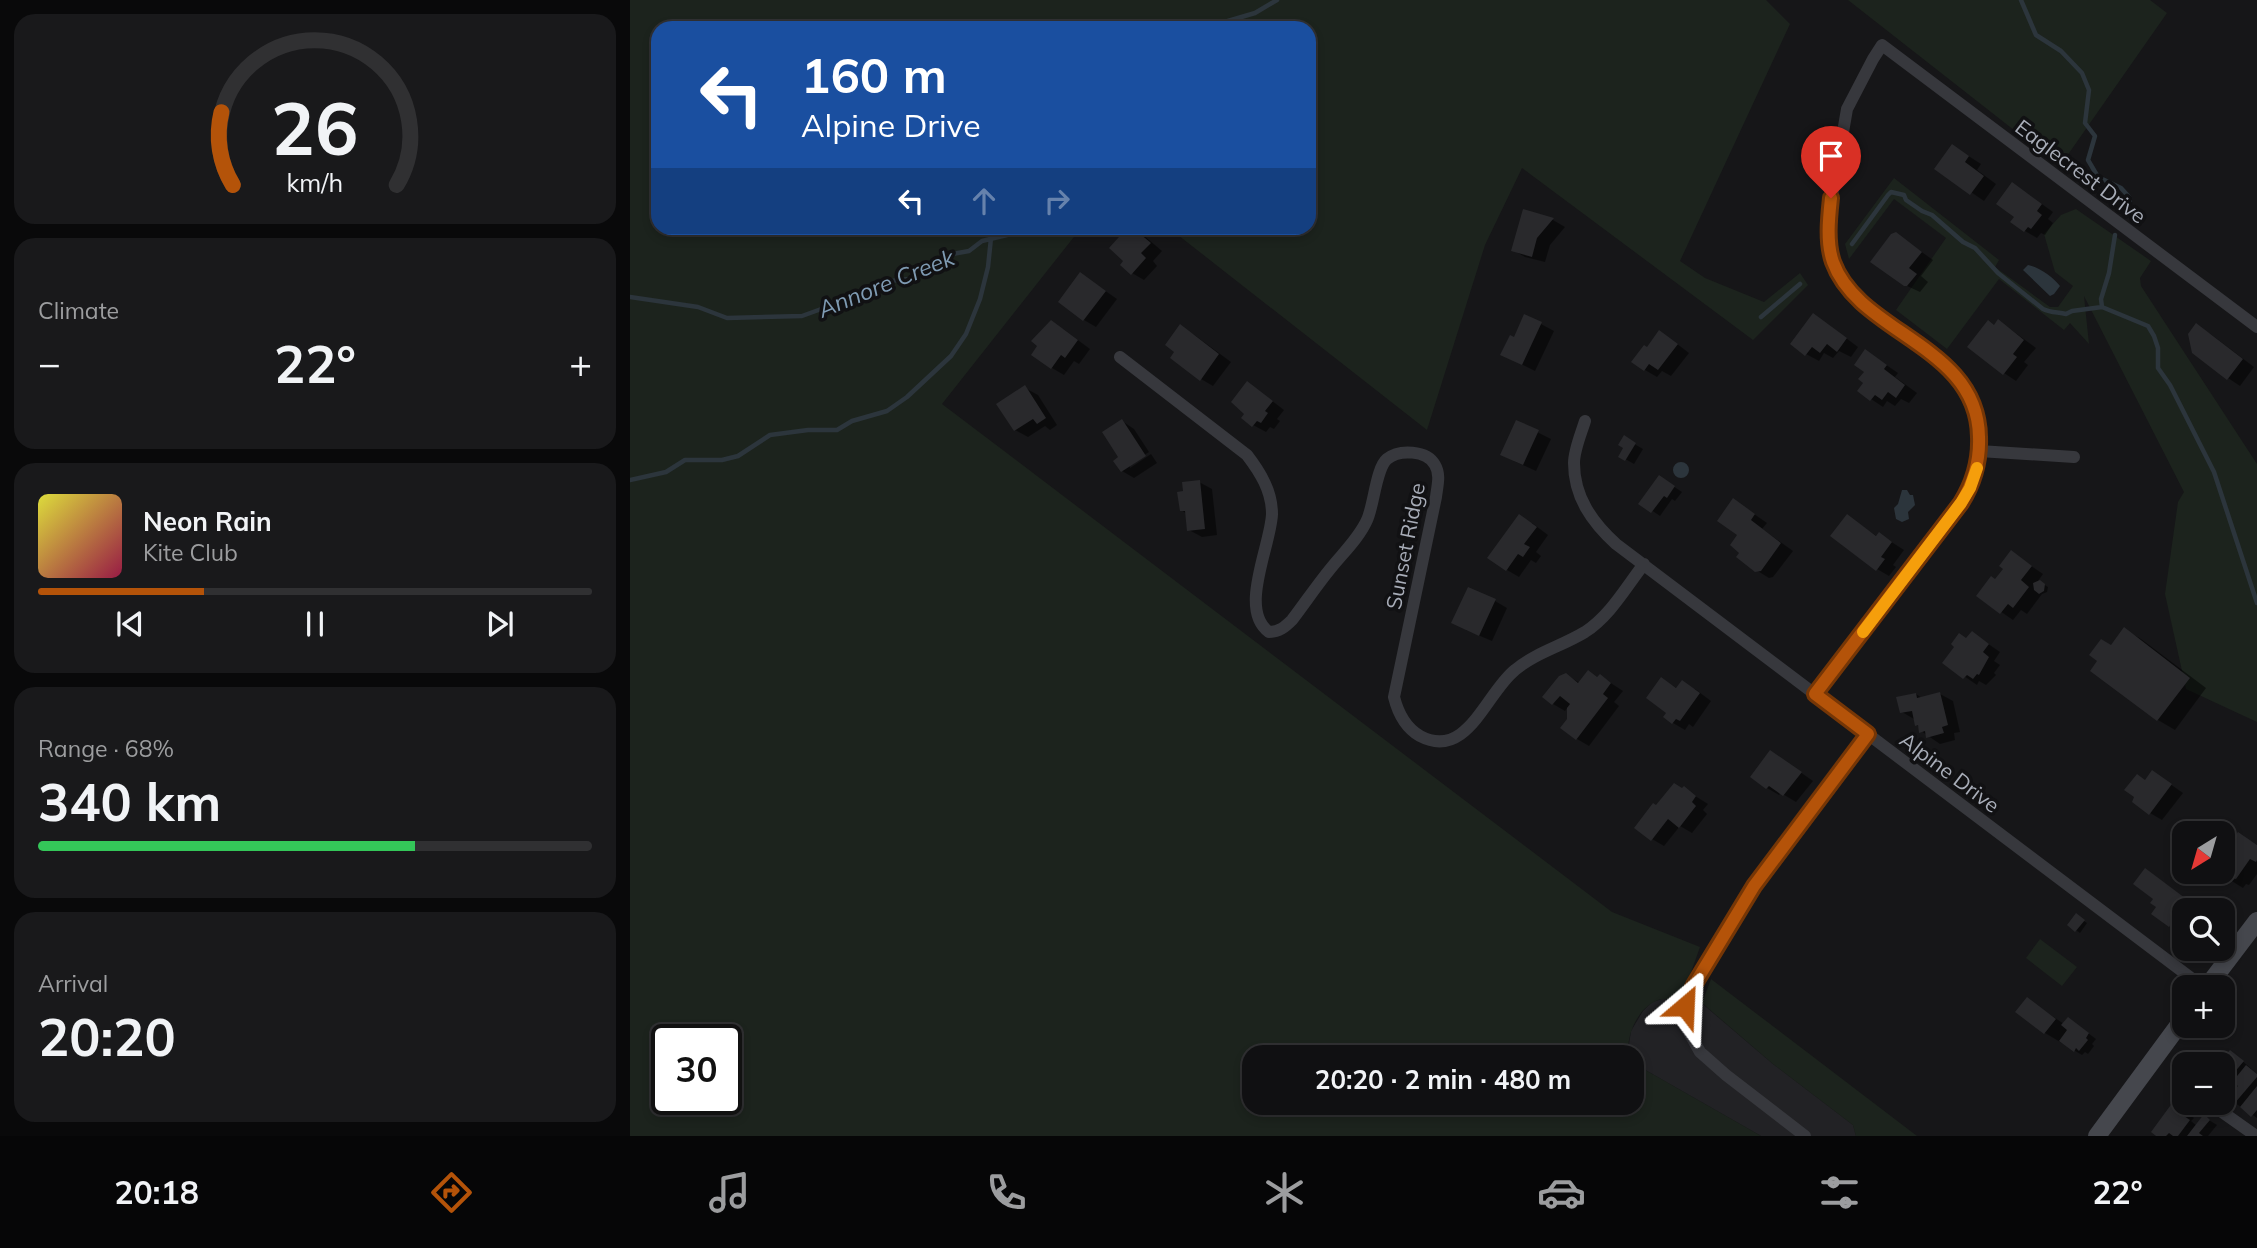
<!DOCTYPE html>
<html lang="en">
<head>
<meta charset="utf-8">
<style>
	:root { --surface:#101012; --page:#19191b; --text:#f1f3f6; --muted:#9c9d9f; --line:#303032; --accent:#b45309 }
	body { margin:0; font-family:Mulish,sans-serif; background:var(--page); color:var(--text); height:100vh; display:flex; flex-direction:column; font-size:26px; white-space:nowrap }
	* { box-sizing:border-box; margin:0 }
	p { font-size:23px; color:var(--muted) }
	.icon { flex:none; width:38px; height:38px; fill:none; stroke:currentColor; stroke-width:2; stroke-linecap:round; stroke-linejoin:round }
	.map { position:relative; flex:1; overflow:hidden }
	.details { display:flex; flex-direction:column; gap:14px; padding:14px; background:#09090a; width:630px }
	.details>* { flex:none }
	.top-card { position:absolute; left:21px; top:21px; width:665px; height:214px; border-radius:21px; box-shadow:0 4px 10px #0003,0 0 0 2px var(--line); background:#1a4fa0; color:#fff; overflow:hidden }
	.needle { width:46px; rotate:217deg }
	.buttons { position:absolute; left:1542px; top:821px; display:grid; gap:14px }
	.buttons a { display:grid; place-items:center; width:63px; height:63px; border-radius:14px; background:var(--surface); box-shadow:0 4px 10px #0003,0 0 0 2px var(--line); font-size:35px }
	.speed { position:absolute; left:21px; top:1024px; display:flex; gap:14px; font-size:35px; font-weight:700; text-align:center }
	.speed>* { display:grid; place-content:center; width:91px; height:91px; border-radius:50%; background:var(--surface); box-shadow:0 4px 10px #0003,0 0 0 2px var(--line); line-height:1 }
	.speed .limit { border:4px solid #111; border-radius:10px; background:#fff; color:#111 }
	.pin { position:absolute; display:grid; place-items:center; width:60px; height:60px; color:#fff; margin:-72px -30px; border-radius:50% 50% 50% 0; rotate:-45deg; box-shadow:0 0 7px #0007 }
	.pin .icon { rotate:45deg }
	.me { position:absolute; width:77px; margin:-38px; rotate:26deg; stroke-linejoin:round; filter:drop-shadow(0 0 5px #0008) }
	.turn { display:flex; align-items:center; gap:24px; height:147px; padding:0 35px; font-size:32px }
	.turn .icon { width:91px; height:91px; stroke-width:2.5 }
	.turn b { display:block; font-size:49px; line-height:60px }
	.lanes { display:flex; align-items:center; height:66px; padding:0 35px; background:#0003; justify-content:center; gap:35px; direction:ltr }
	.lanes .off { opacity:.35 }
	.big { font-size:52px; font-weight:700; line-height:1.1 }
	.details .widget { flex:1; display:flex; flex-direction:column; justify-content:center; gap:10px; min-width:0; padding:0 24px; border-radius:21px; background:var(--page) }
	.details .dial { align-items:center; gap:0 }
	.dial svg { height:182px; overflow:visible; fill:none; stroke:var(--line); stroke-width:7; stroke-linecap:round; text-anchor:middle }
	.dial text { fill:var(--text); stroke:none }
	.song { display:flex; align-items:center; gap:21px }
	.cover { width:84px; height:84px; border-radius:10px; background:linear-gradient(135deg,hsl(60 70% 55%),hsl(340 70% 35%)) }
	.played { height:7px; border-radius:4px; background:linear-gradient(90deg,var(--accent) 30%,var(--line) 30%) }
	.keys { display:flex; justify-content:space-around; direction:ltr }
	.heat { display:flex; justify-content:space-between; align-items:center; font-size:38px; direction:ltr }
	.charge { height:10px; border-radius:5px; background:linear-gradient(90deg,#34c759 68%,var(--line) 0) }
	.trip { position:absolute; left:612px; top:1045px; width:402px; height:70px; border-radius:21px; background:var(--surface); box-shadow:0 4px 10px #0003,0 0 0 2px var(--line); font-weight:700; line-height:70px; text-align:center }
	.tab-bar { display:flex; height:112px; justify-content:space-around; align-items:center; background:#060607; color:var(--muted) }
	.tab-bar .icon { width:49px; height:49px }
	.tab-bar .current { color:var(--accent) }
	.tab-bar b { font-size:32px; color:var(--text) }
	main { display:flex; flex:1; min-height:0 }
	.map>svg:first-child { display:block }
</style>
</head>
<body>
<main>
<section class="details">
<div class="widget dial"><svg viewBox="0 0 100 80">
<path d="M14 69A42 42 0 1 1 86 69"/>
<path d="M14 69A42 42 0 0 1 9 37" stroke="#b45309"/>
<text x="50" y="56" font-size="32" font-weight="700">26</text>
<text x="50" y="72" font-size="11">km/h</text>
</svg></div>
<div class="widget"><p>Climate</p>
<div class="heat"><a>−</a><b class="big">22°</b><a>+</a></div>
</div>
<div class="widget">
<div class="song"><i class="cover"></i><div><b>Neon Rain</b><p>Kite Club</p></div></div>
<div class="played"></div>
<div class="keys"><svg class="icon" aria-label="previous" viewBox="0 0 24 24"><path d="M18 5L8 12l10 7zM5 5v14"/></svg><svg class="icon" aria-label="pause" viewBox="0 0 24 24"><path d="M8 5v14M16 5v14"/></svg><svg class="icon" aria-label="next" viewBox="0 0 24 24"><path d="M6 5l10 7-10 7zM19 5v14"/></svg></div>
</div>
<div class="widget"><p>Range · 68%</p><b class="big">340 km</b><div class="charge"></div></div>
<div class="widget"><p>Arrival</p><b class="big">20:20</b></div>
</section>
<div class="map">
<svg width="1627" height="1136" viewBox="0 0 1627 1136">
	<rect width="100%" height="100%" fill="#161618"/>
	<path fill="#222225" d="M1055,989L1143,1064L1223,1125L1226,1136H1131L1003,1063V1057H999L998,1051L1001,1031L1013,1011L1022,1002L1033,999L1046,1000Z"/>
	<path fill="#1c231d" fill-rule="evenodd" d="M0,0H1136L1160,24L1050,261L1075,278L1134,302L1170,273L1178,285L1123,340L892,168L855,245L797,430L539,228H679V28H28V228H451L312,404L982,912L1070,947L1055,989L1046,1000C1039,999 1031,998 1024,1002C1006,1011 995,1039 999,1057H625V1102H1003V1063L1131,1136H0ZM37,1040H96V1099H37Z
		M1218,0H1520L1537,13L1430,166Z
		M1264,178L1369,260L1365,267L1420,307H1428L1443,286L1425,272L1414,234L1431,215L1446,209L1521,261L1510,278L1511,286L1627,464V722L1556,689L1535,594L1548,502L1554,492L1454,296L1459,344L1440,323L1434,330L1369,279L1317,349L1266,310L1316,238L1264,199L1219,259L1215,244Z
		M1410,939L1447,967L1432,986L1396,958Z
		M1081,979L1287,1136H1226L1223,1125L1143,1064L1072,1003Z"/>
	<path fill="#2c353c" d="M1398,265C1409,267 1423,277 1430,286L1424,294L1420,296L1393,270Z
		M1043 470a8 8 0 1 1 16 0a8 8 0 1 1-16 0Z
		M1272,490H1277L1280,495H1283L1285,505L1278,512L1279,519L1272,522L1266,519L1264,508L1268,504Z"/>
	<path fill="#0007" d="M1323,146L1351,164L1347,170L1366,184L1354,201L1306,168Z
		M1395,192L1423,212L1418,219L1423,223L1415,235L1411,233L1407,238L1395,231Z
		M894,211L923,220L935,227L920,245L915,262L895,257L883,250Z
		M499,228L512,234L532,251L523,261L527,266L514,280L502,273L496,261L481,248Z
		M1265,233L1303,260L1291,276L1298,282L1290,292L1275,285Z
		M451,274L487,299L466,327L454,320Z
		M1369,321L1406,348L1394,362L1398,365L1386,381L1374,373L1365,326Z
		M1196,323L1228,347L1221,357L1209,351L1203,358L1194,353L1189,361L1176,354Z
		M911,324L924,331L905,371L873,355L884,339Z
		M433,329L460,349L449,364L444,361L434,375L422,368Z
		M1579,333L1624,367L1610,386L1598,378Z
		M563,334L601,362L583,386L571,379Z
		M1042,340L1059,353L1041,376L1032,371L1027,377L1015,370L1017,349Z
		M1236,351L1268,373L1265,377L1287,393L1279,403L1271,399L1265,406L1257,401L1253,407L1241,399L1236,383Z
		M395,388L408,395L427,425L420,430L415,426L398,437L385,430Z
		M629,391L654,410L647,419L650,421L644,429L640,427L636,432L623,425L616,413Z
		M492,421L504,429L519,452L500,464V468L521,454L527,463L504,478L492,471Z
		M887,422L921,439L906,471L884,461Z
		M994,438L1013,449L1004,464L990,456L995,448Z
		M569,482L582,489L587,535L572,537L559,530L557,514L551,510Z
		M1037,482L1052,492L1045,501L1042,499L1030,516L1011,503Z
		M1104,500L1137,523L1132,529L1163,551L1143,577L1139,578L1126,570L1112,552Z
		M1217,516L1248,537L1249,534L1274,550L1263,565L1266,567L1259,576L1247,569Z
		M902,523L918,535L906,552L911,556L906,563L901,560L889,577L877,570Z
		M1381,552L1413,574L1408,581L1418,587L1417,592L1412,594L1397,614L1391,610L1383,620L1348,596L1366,581L1375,568Z
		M865,601L877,608L862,641L836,630Z
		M1495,630L1511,639L1576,688L1545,730L1528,720L1463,670Z
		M1337,640L1354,641L1370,652L1364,661L1370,665L1364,673L1366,675L1356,685L1349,681L1347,685L1315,663Z
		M936,675L950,683L970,676L993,691L984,702L989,706L959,746L947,739L939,720L938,707L935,711L923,704Z
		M1032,679L1048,689H1065L1081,701L1063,727L1059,724L1055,730L1043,723L1038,712Z
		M1286,694L1292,698L1310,694L1323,701L1330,732L1324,733L1325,740L1310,744L1291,731L1284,719L1272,712Z
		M1153,760L1183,781L1166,802L1151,793L1149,795L1137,788Z
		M1523,772L1553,793L1532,820L1520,813L1516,781Z
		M1054,789L1078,804L1073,810L1077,814L1062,833L1050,826L1034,846L1022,839L1027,807Z
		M1621,841L1627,845V874L1619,885L1616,884L1613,888L1587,872H1592Z
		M1516,870L1571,910H1554L1553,933L1524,913L1528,907Z
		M1446,916L1457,923L1450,933L1439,925Z
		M1397,999L1434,1024H1446L1466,1039L1462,1044L1464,1046L1458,1054L1455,1052L1452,1055L1415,1033L1388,1011Z
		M1608,1057L1627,1074V1118L1605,1103L1611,1085L1607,1083L1596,1097L1592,1095V1064H1590Z
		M1552,1109L1564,1118L1561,1121L1567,1126L1574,1117L1587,1125L1578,1136H1529Z"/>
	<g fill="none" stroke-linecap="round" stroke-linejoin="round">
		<path stroke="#2c353c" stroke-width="4.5" d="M1391,0L1406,35L1431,51L1452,73L1459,90L1455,123L1465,136L1458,160L1468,177L1491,188L1500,198L1498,214
			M574,28L625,13L647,0
			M1485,235L1479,273L1471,299L1472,307L1518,326L1524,336L1528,348V368L1540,385L1584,472L1627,603
			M1222,244L1258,195L1261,192L1274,195L1276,200L1292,211L1302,215L1333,242L1345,248L1368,273L1413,309C1421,313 1428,312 1436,314L1442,311L1472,307
			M0,297L68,307L97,318L172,316L227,296L260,281L279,279L299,269L317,255L339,251L352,241L377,235L383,228
			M1131,317L1170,284
			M0,480L36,472L55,460H92L108,456L140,435L178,430H207L222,421L257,411L277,397L321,356L336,334L350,299L358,267L361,238"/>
	</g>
	<path fill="#29292c" d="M1322,144L1339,156L1335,162L1354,176L1340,195L1304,169Z
		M1382,182L1412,204L1407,211L1412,215L1401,229L1398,227L1394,232L1380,222L1384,217L1366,204Z
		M893,209L924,218L907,238L902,257L881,251Z
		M497,228H503L521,243L511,253L516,258L501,275L490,265L493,261L479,248Z
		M1266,232L1292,252L1279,268L1287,274L1277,286H1274L1240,262L1261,234Z
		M450,272L476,291L453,321L428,302Z
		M1183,313L1217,338L1207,352L1197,344L1190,353L1182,347L1175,356L1160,344Z
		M894,314L912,322L892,365L870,355L880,335L884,337Z
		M1368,319L1394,340L1383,354L1387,357L1373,375L1337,347L1358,320L1364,325Z
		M421,320L448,340L435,358L431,355L421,369L401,355L407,346L401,341Z
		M1566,323L1613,359L1597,380L1562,353L1558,334Z
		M550,324L589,354L570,381L540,358L544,352L535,345Z
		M1029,330L1048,344L1028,370L1019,364L1014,371L1001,362L1014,345L1017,347Z
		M1235,349L1257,365L1254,369L1275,385L1266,398L1258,392L1252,400L1245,395L1240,401L1227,391L1233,383L1228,379L1234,372L1224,365Z
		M617,381L643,401L635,411L638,413L631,423L627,421L622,427L611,418L614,414L601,402Z
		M395,385L416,418L407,424L403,419L384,431L366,404Z
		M492,419L516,456L491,472L483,461L488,457L472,432Z
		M886,420L909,430L893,465L870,455Z
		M994,435L1006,443L995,461L988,457L993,448L988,445Z
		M1029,475L1045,486L1037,498L1034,496L1021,513L1008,504Z
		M570,480L575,529L557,531L555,511H550L547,492L553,491L552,482Z
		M1103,498L1125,514L1121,520L1151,543L1131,571L1125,572L1106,557L1109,553L1100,545L1107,535L1087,521Z
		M889,514L907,527L894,544L900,547L893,557L888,554L876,571L857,558Z
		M1217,514L1246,536L1249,532L1262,542L1251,557L1255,559L1246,571L1200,536Z
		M1381,550L1402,566L1391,580L1399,587L1383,608L1378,604L1370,614L1346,596L1361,576L1365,579L1373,569L1369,566Z
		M1410,580L1415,584L1414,591L1409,594L1404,590L1403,583Z
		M838,587L866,599L849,636L821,623Z
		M1494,627L1560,678L1527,721L1460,671L1467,661L1459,655L1471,639L1481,645Z
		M1342,631L1359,644L1353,652L1359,657L1349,675L1347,674L1343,679L1337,675L1333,679L1312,663L1324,647L1321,644L1329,633L1336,638Z
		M958,670L967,677L970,674L981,683L973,694L978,698L946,740L930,728L937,719V708L940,704L930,696L922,705L912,697L929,676L936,673L948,683Z
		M1031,677L1046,688L1052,680L1070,693L1050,721L1046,719L1042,724L1033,717L1036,713L1016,698Z
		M1310,692L1318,725L1312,727L1314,733L1296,738L1295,731L1289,733L1288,725L1285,726L1282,711L1270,713L1266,697L1286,693L1287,698Z
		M1140,750L1172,772L1153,796L1139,786L1136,789L1120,777Z
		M1522,770L1542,784L1519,815L1502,802L1504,797L1494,790L1507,774L1515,780Z
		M1044,783L1052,788L1054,786L1066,796L1062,802L1066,806L1049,828L1038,819L1021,841L1004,828L1023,803L1026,805Z
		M1608,832L1627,845V860L1626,862L1620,859L1606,879L1603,878L1600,882L1584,872H1592V854Z
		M1515,868L1563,904L1558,910H1554V916L1550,921L1546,918L1539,927L1521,914L1526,907L1520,903L1523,899L1503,884Z
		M1446,913L1455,920L1445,932L1437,925Z
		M1397,997L1426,1019L1414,1034L1385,1012Z
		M1438,1017L1459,1033L1456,1038L1458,1040L1449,1051L1446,1048L1444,1052L1429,1041L1437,1030L1431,1025Z
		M1600,1050L1614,1061L1592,1087V1064H1588Z
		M1616,1065L1627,1074V1077L1604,1104L1597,1098L1608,1086L1603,1081Z
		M1627,1086V1110L1621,1117L1610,1107Z
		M1543,1102L1557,1112L1554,1116L1560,1120L1548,1136H1543L1539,1133L1536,1136H1526L1521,1132Z
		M1574,1114L1580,1120L1569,1133L1573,1136H1557Z"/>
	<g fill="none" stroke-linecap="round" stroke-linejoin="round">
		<path stroke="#37383d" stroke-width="12" d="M490,357L617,455C630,472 642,491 642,514C641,545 608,610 639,632C649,632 655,627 662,620C675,603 687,585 701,568C713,553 729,538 737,520C744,505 746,468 757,459C769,449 797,450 805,465C811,475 807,487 806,497L764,697C768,713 776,728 790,736C837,761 856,693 885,670C905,653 932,646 955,632C980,616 996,587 1014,564
			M955,421C951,434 944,450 944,463C944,497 962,522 986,544L1573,987
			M1349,451L1444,457
			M1185,694L1340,488C1357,441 1351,403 1316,366L1234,304L1211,278L1202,260L1199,213L1217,109L1243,59L1252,45L1627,327
			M1578,1102L1626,1136
			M1175,1136L1096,1075L1070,1052L1055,1025V1006L1064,985L1124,886L1238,734"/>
		<path stroke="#45474d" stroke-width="18" d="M1577,987L1627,921
			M1467,1136L1554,1018"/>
	</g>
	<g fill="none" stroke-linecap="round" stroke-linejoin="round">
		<defs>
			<path id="route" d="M1055,1006L1064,985L1124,886L1238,734L1185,694L1331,503C1344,482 1350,462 1349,437C1348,345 1229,334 1203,262C1196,242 1199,217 1201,198"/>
		</defs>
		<use href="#route" stroke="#753606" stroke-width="18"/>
		<use href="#route" stroke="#b45309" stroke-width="12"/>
		<path stroke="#f59e0b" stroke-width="12" d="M1233,632L1331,503L1340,488L1347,468"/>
	</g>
	<g text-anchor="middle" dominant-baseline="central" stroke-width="7" stroke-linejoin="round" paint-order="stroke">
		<g font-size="21" fill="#a8adb8" stroke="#111113">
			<text transform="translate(1451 171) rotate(37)">Eaglecrest Drive</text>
			<text transform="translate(775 546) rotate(-79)">Sunset Ridge</text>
			<text transform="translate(1320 772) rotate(37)">Alpine Drive</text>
		</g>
		<g font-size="23" font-style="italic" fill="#7f9bb3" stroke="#111113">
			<text transform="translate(256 283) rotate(-22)">Annore Creek</text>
		</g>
	</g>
</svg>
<div class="buttons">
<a><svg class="needle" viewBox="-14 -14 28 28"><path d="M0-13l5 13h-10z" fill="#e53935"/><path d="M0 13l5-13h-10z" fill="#9c9d9f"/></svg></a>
<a><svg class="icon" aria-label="search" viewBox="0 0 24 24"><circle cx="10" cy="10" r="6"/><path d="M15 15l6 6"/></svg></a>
<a>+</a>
<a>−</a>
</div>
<div class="speed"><div class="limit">30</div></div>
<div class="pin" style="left:1201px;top:198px;background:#d93025"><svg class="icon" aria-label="arrive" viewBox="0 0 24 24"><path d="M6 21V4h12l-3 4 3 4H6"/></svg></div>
<svg class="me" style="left:1055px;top:1006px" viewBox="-20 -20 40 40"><path d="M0-17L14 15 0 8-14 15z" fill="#b45309" stroke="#fff" stroke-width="4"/></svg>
<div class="trip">20:20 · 2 min · 480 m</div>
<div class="top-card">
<div class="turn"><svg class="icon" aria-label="left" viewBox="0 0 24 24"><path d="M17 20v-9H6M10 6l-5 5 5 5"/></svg><div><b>160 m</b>Alpine Drive</div></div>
<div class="lanes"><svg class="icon" aria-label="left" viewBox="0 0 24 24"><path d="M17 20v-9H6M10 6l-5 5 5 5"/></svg><svg class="icon off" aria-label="ahead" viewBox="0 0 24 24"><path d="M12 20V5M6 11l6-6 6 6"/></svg><svg class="icon off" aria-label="right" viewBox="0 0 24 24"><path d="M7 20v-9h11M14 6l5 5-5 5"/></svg></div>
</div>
</div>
</main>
<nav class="tab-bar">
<b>20:18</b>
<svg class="icon current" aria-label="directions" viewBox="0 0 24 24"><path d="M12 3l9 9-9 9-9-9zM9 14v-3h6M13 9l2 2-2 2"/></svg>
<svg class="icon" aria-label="music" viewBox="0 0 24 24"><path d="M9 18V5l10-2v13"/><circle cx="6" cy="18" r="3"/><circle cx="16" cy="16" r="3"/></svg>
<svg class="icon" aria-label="phone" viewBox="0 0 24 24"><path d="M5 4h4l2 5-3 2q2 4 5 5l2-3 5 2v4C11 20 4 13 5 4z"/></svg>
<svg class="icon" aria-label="climate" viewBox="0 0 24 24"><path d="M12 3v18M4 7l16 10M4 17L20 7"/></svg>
<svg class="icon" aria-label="car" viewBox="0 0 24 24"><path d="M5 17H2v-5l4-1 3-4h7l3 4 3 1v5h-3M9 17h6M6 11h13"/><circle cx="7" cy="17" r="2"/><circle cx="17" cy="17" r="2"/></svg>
<svg class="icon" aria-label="filters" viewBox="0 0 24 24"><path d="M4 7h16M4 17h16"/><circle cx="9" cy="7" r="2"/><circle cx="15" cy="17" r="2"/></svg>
<b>22°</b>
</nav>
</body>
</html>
